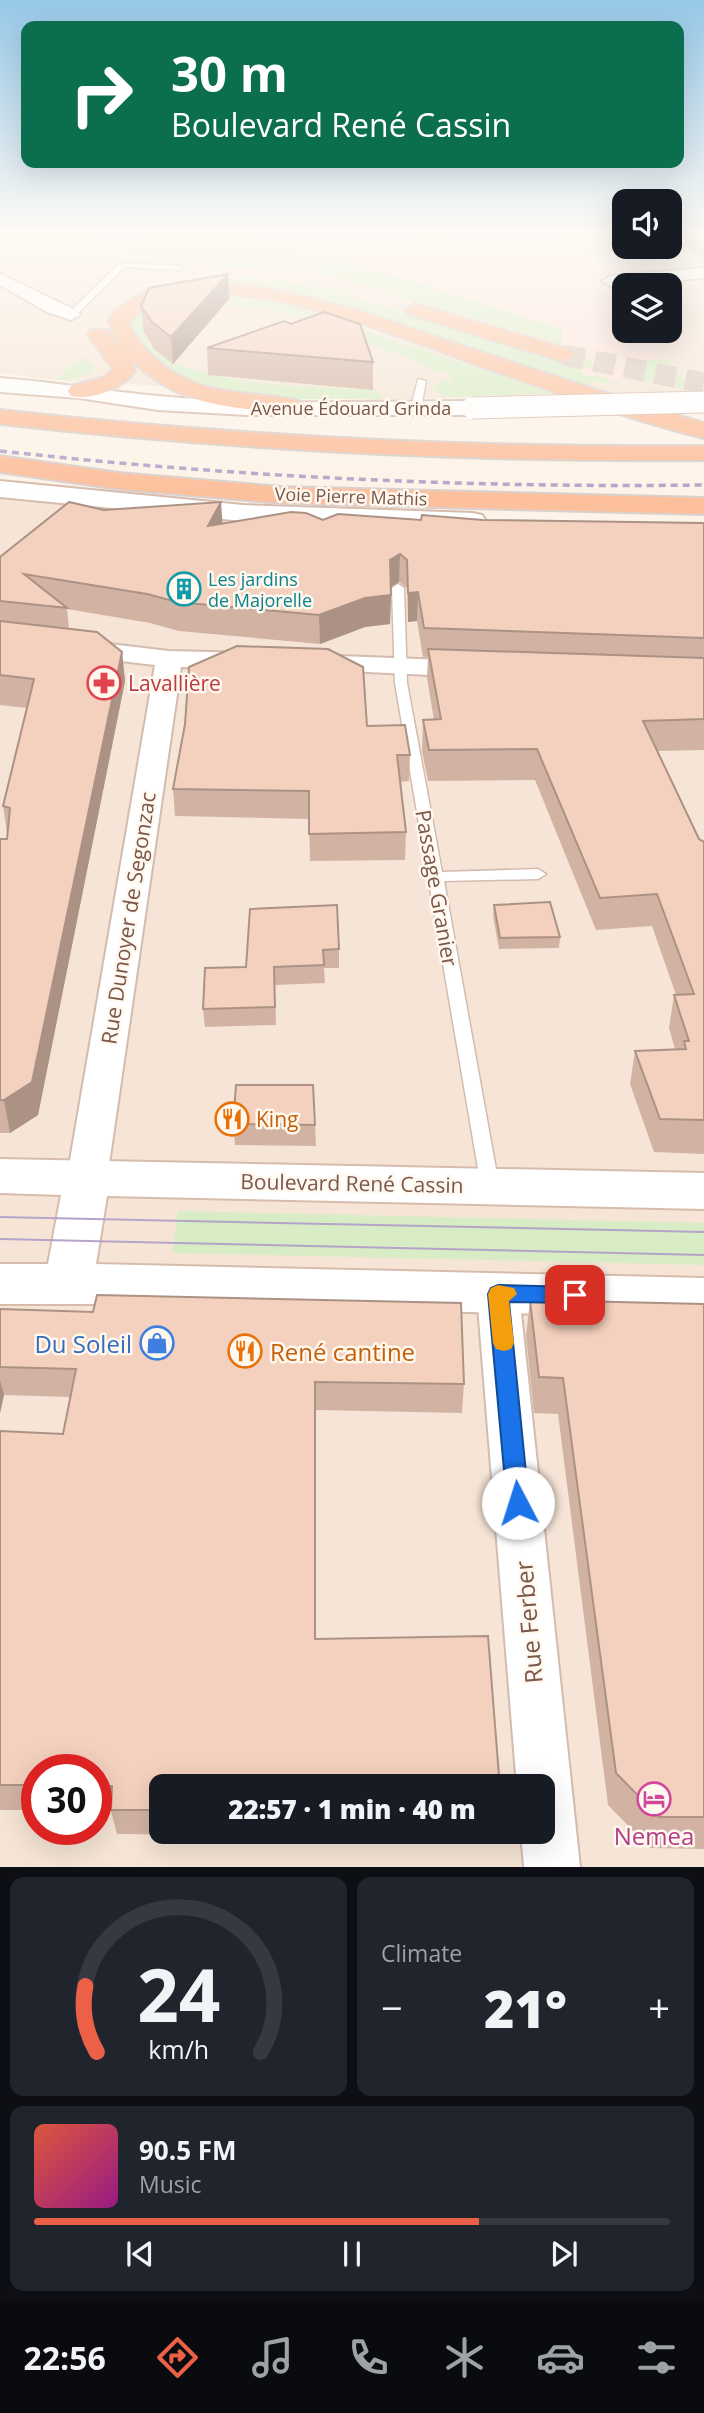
<!DOCTYPE html>
<html lang="en">
<head>
<meta charset="utf-8">
<style>
	:root { --surface:#171b24; --page:#20242c; --text:#f1f3f6; --muted:#9ea1a6; --line:#363941; --accent:#ed6048 }
	body { margin:0; font-family:"Open Sans",sans-serif; background:var(--page); color:var(--text); height:100vh; display:flex; flex-direction:column; font-size:26px; white-space:nowrap }
	* { box-sizing:border-box; margin:0 }
	p { font-size:23px; color:var(--muted) }
	.icon { flex:none; width:38px; height:38px; fill:none; stroke:currentColor; stroke-width:2; stroke-linecap:round; stroke-linejoin:round }
	.map { position:relative; height:1867px; overflow:hidden }
	.drawer { display:flex; flex-direction:column; gap:10px; padding:10px; background:#0d0f14; flex:1 }
	.drawer>* { flex:none }
	.guide { position:absolute; left:21px; top:21px; width:663px; height:147px; border-radius:14px; box-shadow:0 7px 28px #0002; background:#0b6e4f; color:#fff; overflow:hidden }
	.fabs { position:absolute; left:612px; top:189px; display:grid; gap:14px }
	.fabs a { display:grid; place-items:center; width:70px; height:70px; border-radius:14px; background:var(--surface); box-shadow:0 7px 28px #0002; font-size:35px }
	.speed { position:absolute; left:21px; top:1754px; display:flex; gap:14px; font-size:35px; font-weight:700; text-align:center }
	.speed>* { display:grid; place-content:center; width:91px; height:91px; border-radius:50%; background:var(--surface); box-shadow:0 7px 28px #0002; line-height:1 }
	.speed .limit { border:10px solid #d22; background:#fff; color:#111 }
	.pin { position:absolute; display:grid; place-items:center; width:60px; height:60px; color:#fff; margin:-30px; border-radius:14px; box-shadow:0 4px 10px #0006 }
	.me { position:absolute; width:77px; margin:-38px; rotate:355deg; stroke-linejoin:round; filter:drop-shadow(0 0 5px #0008) }
	.turn { display:flex; align-items:center; gap:24px; height:147px; padding:0 35px; font-size:32px }
	.turn .icon { width:91px; height:91px; stroke-width:2.5 }
	.turn b { display:block; font-size:49px; line-height:60px }
	.big { font-size:52px; font-weight:800; line-height:1.1 }
	.drawer .tile { flex:1; display:flex; flex-direction:column; justify-content:center; gap:10px; min-width:0; padding:0 24px; border-radius:14px; background:var(--page) }
	.drawer .dial { align-items:center; gap:0 }
	.dial svg { height:182px; overflow:visible; fill:none; stroke:var(--line); stroke-width:7; stroke-linecap:round; text-anchor:middle }
	.dial text { fill:var(--text); stroke:none }
	.song { display:flex; align-items:center; gap:21px }
	.cover { width:84px; height:84px; border-radius:10px; background:linear-gradient(135deg,hsl(10 70% 55%),hsl(310 70% 35%)) }
	.played { height:7px; border-radius:4px; background:linear-gradient(90deg,var(--accent) 70%,var(--line) 70%) }
	.keys { display:flex; justify-content:space-around; direction:ltr }
	.heat { display:flex; justify-content:space-between; align-items:center; font-size:38px; direction:ltr }
	.drawer .tiles { flex:1; display:grid; gap:10px; grid-template-columns:1fr 1fr }
	.tile:last-child { grid-column:span 2 }
	.trip { position:absolute; left:149px; top:1774px; width:406px; height:70px; border-radius:14px; background:var(--surface); box-shadow:0 7px 28px #0002; font-weight:800; line-height:70px; text-align:center }
	.menu { display:flex; height:112px; justify-content:space-around; align-items:center; background:#090b0e; color:var(--muted) }
	.menu .icon { width:49px; height:49px }
	.menu .current { color:var(--accent) }
	.menu b { font-size:32px; color:var(--text) }
	.map>svg:first-child { display:block }
</style>
</head>
<body>
<div class="map">
<svg width="704" height="1867" viewBox="0 0 704 1867">
	<rect width="100%" height="100%" fill="#fdf3e8"/>
	<path fill="#f6e5d6" fill-rule="evenodd" d="M0,232H625V247H670V232H704V396L382,399L55,380L0,373ZM625,285H670V331H625Z
		M0,493L704,536V1867H0ZM37,1769H96V1829H37ZM161,1787H542V1832H161Z"/>
	<path fill="#fee3db" d="M97,232H193L125,243Z
		M236,232H625V240L586,243L625,297V331H650L690,390H676L648,377L597,380L583,388L527,395L572,376L563,350L562,329L350,262L320,259Z"/>
	<path fill="#d8edc5" d="M194,232H236L320,259L350,262L562,329V344L321,273L273,267H216L208,259L127,261L125,243Z
		M562,232H625V240L585,243L555,238Z
		M252,277L324,288L538,356L567,362L563,350H576L599,368L580,369L584,375L606,377L611,383L600,384L597,380L583,388L584,392L444,397L431,386L442,381H452L449,373L432,371L424,364L276,310L219,304L144,331C159,389 327,387 377,390L382,399C302,397 161,415 128,320C152,287 244,295 280,302L541,389L561,380L284,289C238,282 196,284 150,290L188,281Z
		M82,357L94,366L93,372L71,380H55Z
		M670,359L690,390C676,390 666,383 653,380L647,383L638,381L634,360Z
		M178,1211L704,1223V1265L172,1253Z"/>
	<g fill="none" stroke-linecap="round" stroke-linejoin="round">
		<path stroke="#dcccc0" stroke-width="21" stroke-dasharray="21 10" stroke-linecap="butt" d="M564,355L704,383"/>
		<defs>
			<path id="service" d="M120,263L179,266L183,268L179,270L125,267L74,317H68V313Z
				M418,379L426,381L421,408L416,411L411,408Z
				M398,584L404,588L407,683L442,872L538,869L546,874L538,879L444,881L499,1186L497,1191L490,1193L483,1191L481,1186L395,683L392,588Z"/>
			<path id="minor" d="M704,268V278L611,286L602,281L611,276Z
				M0,274L77,311L80,315L71,320L47,312L0,285Z
				M0,631L169,651L252,653L261,655L265,661L261,667L252,669L181,667L107,1178L101,1189L87,1193L73,1189L67,1178L155,665L0,647Z
				M313,655L472,661L481,663L485,669L481,675L472,677L304,669L300,663L304,657Z
				M498,1277L513,1282L519,1294L580,1867H524L521,1832H542V1787H517L477,1294L483,1282Z"/>
			<path id="secondary" d="M0,378C53,382 105,391 158,396C262,406 368,401 472,401L480,403L484,408L480,413L472,415H247L158,410L79,398L0,392Z
				M0,481L243,505L473,513L482,515L486,521L482,527L473,529L243,521L0,497Z
				M0,1159L704,1173V1209L107,1196L96,1264L704,1278V1318L147,1304H0V1264H48L61,1195L0,1193Z"/>
			<path id="trunk" d="M208,282C297,286 377,317 460,345C541,372 622,399 704,423V438C630,420 558,393 486,368C404,340 200,248 129,322C134,337 143,347 154,357C201,401 247,388 303,402L307,407L303,412L295,414C233,407 179,408 132,360L135,371C123,388 92,401 71,396L68,391L71,386L105,377L113,369L88,335L91,330H107L121,348L108,321C131,288 171,284 208,282Z
				M415,304L572,350L575,355L564,362L408,314L405,310Z
				M0,410C234,436 468,448 704,446V460C468,462 234,450 0,424Z
				M0,456L119,473L281,487L704,498V514L281,503L119,489L0,472Z"/>
		</defs>
		<use href="#service" stroke="#d3bcaf" stroke-width="3"/>
		<use href="#minor" stroke="#d3bcaf" stroke-width="4"/>
		<use href="#secondary" stroke="#d7bcac" stroke-width="4"/>
		<use href="#trunk" stroke="#dad0cc" stroke-width="4"/>
		<use href="#service" fill="#fff" fill-rule="evenodd"/>
		<use href="#minor" fill="#fff" fill-rule="evenodd"/>
		<use href="#secondary" fill="#fff" fill-rule="evenodd"/>
		<use href="#trunk" fill="#fcc09d" fill-rule="evenodd"/>
		<path stroke="#b5a4c9" stroke-width="2" d="M0,1217L704,1232
			M0,1239L704,1255"/>
		<path stroke="#b5a4c9" stroke-width="3.5" stroke-dasharray="7 5" stroke-linecap="butt" d="M0,451C234,477 468,488 704,485"/>
		<defs>
			<path id="secondary-bridge" d="M472,408L704,402"/>
		</defs>
		<use href="#secondary-bridge" stroke="#d7bcac" stroke-width="23" stroke-linecap="butt"/>
		<use href="#secondary-bridge" stroke="#fff" stroke-width="21"/>
	</g>
	<path fill="#d2b3a3" d="M393,232H460L435,242Z
		M687,232H704V259L685,246Z
		M228,274L229,299L173,364L154,349L144,332L141,306Z
		M207,348L373,362V390L208,375Z
		M104,510L223,523L323,520H421L704,523V750L657,751L699,839L704,842V1154L654,1152L630,1084L635,1051L675,1049L669,1028L674,995H676L652,926L596,930L535,780L428,781L422,751L423,720H434L427,678L428,657H423L417,621L408,622L407,588L399,582L391,587L390,624L365,627L320,644L179,631L150,623L67,609L69,629L122,652L125,681L38,1115L10,1133H0V839H7V833L3,806L27,708L0,705V557Z
		M367,726L410,755L409,781L400,782L406,832L405,860L310,861L309,819L175,816L173,789Z
		M494,905L560,937L559,948L499,949L493,916Z
		M250,909L339,949V968H324L325,983L275,985L276,1025L205,1027L203,1009L246,967Z
		M233,1124L315,1125L316,1146L235,1145Z
		M530,1300L704,1304V1849L650,1848L608,1805L558,1414L534,1413L526,1336Z
		M0,1309L464,1384L462,1413L316,1410V1639L161,1787V1832H469L464,1838L117,1834L111,1811H96V1769H37V1810H0V1431L63,1434L70,1397L4,1395L0,1413Z"/>
	<path fill="#ab9285" d="M435,232H460L435,242Z
		M228,274L229,299L173,364L171,337Z
		M221,502L223,529L208,526Z
		M400,554L399,582L389,588L390,560Z
		M418,592L417,621L408,622V593Z
		M391,595L390,624L365,627L320,644L319,615L365,598Z
		M122,652L125,681L38,1115L10,1133L4,1100Z
		M0,1380L4,1395L0,1413Z
		M315,1382L316,1410V1666L315,1639Z
		M499,1776L498,1787H490Z"/>
	<path fill="#f4d0be" stroke="#ab9285" stroke-width="2" d="M697,232H704V236Z
		M228,274L171,337L152,322L141,306L149,288Z
		M324,312L360,324L373,362L207,348L284,321L291,324Z
		M69,502L104,510L221,502L208,526L291,512L306,513L323,520L338,514L421,520L422,515L483,520L704,523V638L424,628L418,592L408,593L407,560L400,554L390,560L391,595L365,598L319,615L177,602L147,594L24,574L67,608L0,601V557Z
		M0,621L97,632L122,652L32,1082L4,1100H0V839H7L10,808L3,806L34,679L0,675Z
		M237,646L328,649L363,667L367,726L405,725L410,755H397L406,832L309,834V791L173,789L185,724L189,667Z
		M428,649L704,658V719L643,721L699,839L704,842V1120L660,1119L635,1051L686,1049L684,1041H689L674,995L694,994L657,894L600,898L537,749L429,750L423,720L441,719Z
		M550,902L560,937L500,938L494,905Z
		M337,905L339,949L323,950L324,965L274,967L275,1007L203,1009L205,968L246,967L250,909Z
		M236,1085H313L315,1125L233,1124Z
		M97,1295L461,1303L464,1384L315,1382V1639L488,1636L499,1776L490,1787H161V1810H111L112,1786H96V1769H37V1785H0V1431L63,1434L76,1369L0,1367V1309L93,1312Z
		M530,1300L704,1304V1817H659L616,1773L563,1378L539,1377Z"/>
	<linearGradient id="sky" x2="0" y2="1"><stop stop-color="#96c8e8"/><stop offset="0.47" stop-color="#fefaf5"/><stop offset="1" stop-color="#fefaf5" stop-opacity="0"/></linearGradient>
	<rect width="704" height="493" fill="url(#sky)"/>
	<path fill="#1a73e8" stroke="#114b97" stroke-width="2" d="M498,1285L575,1287L583,1289L586,1295L583,1301L575,1303L509,1302L529,1503L526,1511L518,1514L510,1511L507,1503L488,1294L491,1288Z"/>
	<path fill="#f59e0b" d="M498,1285L514,1288L517,1294L509,1301L514,1343L511,1349L504,1351L496,1349L493,1343L488,1294L491,1288Z"/>
	<defs>
		<symbol id="building-ring" viewBox="-11 -11 22 22"><circle r="9.5" fill="#fff8ef" stroke="#0f9aa8" stroke-width="1.5"/><path d="M-4-6H4V6H1V3H-1V6H-4ZM-2.5-4.3h1.7v1.8h-1.7ZM.8-4.3h1.7v1.8H.8ZM-2.5-1h1.7V.8h-1.7ZM.8-1h1.7V.8H.8Z" fill="#0f9aa8"/></symbol>
		<symbol id="pharmacy-ring" viewBox="-11 -11 22 22"><circle r="9.5" fill="#fff8ef" stroke="#e0444e" stroke-width="1.5"/><path d="M-2-6h4v4h4v4h-4v4h-4v-4h-4v-4h4Z" fill="#e0444e"/></symbol>
		<symbol id="restaurant-ring" viewBox="-11 -11 22 22"><circle r="9.5" fill="#fff8ef" stroke="#e8710a" stroke-width="1.5"/><path d="M-5-6h1v4h1v-4h1v4h1v-4h1v5L-1.5 .5V6h-2V.5L-5-1ZM5-6V6H3V1.5H1.5Q1.5-4 5-6Z" fill="#e8710a"/></symbol>
		<symbol id="shop-ring" viewBox="-11 -11 22 22"><circle r="9.5" fill="#fff8ef" stroke="#3f7fe0" stroke-width="1.5"/><path d="M-5-2.5h2.3a2.7 3.5 0 0 1 5.4 0H5L5.5 6h-11ZM-1.5-2.5h3a1.5 2.3 0 0 0-3 0Z" fill="#3f7fe0"/></symbol>
		<symbol id="hotel-ring" viewBox="-11 -11 22 22"><circle r="9.5" fill="#fff8ef" stroke="#d1479c" stroke-width="1.5"/><path d="M-6-4.5h1.5V1H6V5H4.5V3h-9V5H-6ZM-4 0a1.8 1.8 0 1 1 3.6 0ZM.5 0V-2.5h3Q6-2.5 6 0Z" fill="#d1479c"/></symbol>
	</defs>
	<g fill-rule="evenodd">
		<use href="#building-ring" x="165" y="570" width="38" height="38"/>
		<use href="#pharmacy-ring" x="85" y="664" width="38" height="38"/>
		<use href="#restaurant-ring" x="213" y="1100" width="38" height="38"/>
		<use href="#shop-ring" x="138" y="1324" width="38" height="38"/>
		<use href="#restaurant-ring" x="226" y="1332" width="38" height="38"/>
		<use href="#hotel-ring" x="635" y="1780" width="38" height="38"/>
	</g>
	<g text-anchor="middle" dominant-baseline="central" stroke-width="5" stroke-linejoin="round" paint-order="stroke">
		<g font-size="18" fill="#7a574a" stroke="#fff8ef">
			<text x="351" y="408">Avenue Édouard Grinda</text>
			<text transform="translate(351 496) rotate(2)">Voie Pierre Mathis</text>
		</g>
		<g font-size="18" fill="#0d838f" stroke="#fff8ef" text-anchor="start">
			<text x="208" y="579">Les jardins<tspan x="208" dy="21">de Majorelle</tspan></text>
		</g>
		<g font-size="21" fill="#be3a42" stroke="#fff8ef" text-anchor="start">
			<text x="128" y="683">Lavallière</text>
		</g>
		<g font-size="21" fill="#7a574a" stroke="#fff8ef">
			<text transform="translate(437 888) rotate(80)">Passage Granier</text>
			<text transform="translate(128 918) rotate(-81)">Rue Dunoyer de Segonzac</text>
			<text transform="translate(352 1183) rotate(1)">Boulevard René Cassin</text>
		</g>
		<g font-size="21" fill="#c56008" stroke="#fff8ef" text-anchor="start">
			<text x="256" y="1119">King</text>
		</g>
		<g font-size="24" fill="#366cbe" stroke="#fff8ef" text-anchor="end">
			<text x="132" y="1343">Du Soleil</text>
		</g>
		<g font-size="24" fill="#c56008" stroke="#fff8ef" text-anchor="start">
			<text x="270" y="1351">René cantine</text>
		</g>
		<g font-size="24" fill="#7a574a" stroke="#fff8ef">
			<text transform="translate(528 1622) rotate(-95)">Rue Ferber</text>
		</g>
		<g font-size="24" fill="#b23c85" stroke="#fff8ef">
			<text x="654" y="1835">Nemea</text>
		</g>
	</g>
</svg>
<div class="fabs">
<a><svg class="icon" aria-label="sound" viewBox="0 0 24 24"><path d="M4 9h4l5-4v14l-5-4H4zM17 9q2 3 0 6"/></svg></a>
<a><svg class="icon" aria-label="layers" viewBox="0 0 24 24"><path d="M12 4l9 5-9 5-9-5zM3 14l9 5 9-5"/></svg></a>
</div>
<div class="speed"><div class="limit">30</div></div>
<div class="pin" style="left:575px;top:1295px;background:#d93025"><svg class="icon" aria-label="arrive" viewBox="0 0 24 24"><path d="M6 21V4h12l-3 4 3 4H6"/></svg></div>
<svg class="me" style="left:518px;top:1503px" viewBox="-20 -20 40 40"><circle r="19" fill="#fff"/><path d="M0-13L10 11 0 6-10 11z" fill="#1a73e8"/></svg>
<div class="trip">22:57 · 1 min · 40 m</div>
<div class="guide">
<div class="turn"><svg class="icon" aria-label="right" viewBox="0 0 24 24"><path d="M7 20v-9h11M14 6l5 5-5 5"/></svg><div><b>30 m</b>Boulevard René Cassin</div></div>
</div>
</div>
<section class="drawer">
<div class="tiles">
<div class="tile dial"><svg viewBox="0 0 100 80">
<path d="M14 69A42 42 0 1 1 86 69"/>
<path d="M14 69A42 42 0 0 1 9 40" stroke="#ed6048"/>
<text x="50" y="56" font-size="32" font-weight="700">24</text>
<text x="50" y="72" font-size="11">km/h</text>
</svg></div>
<div class="tile"><p>Climate</p>
<div class="heat"><a>−</a><b class="big">21°</b><a>+</a></div>
</div>
<div class="tile">
<div class="song"><i class="cover"></i><div><b>90.5 FM</b><p>Music</p></div></div>
<div class="played"></div>
<div class="keys"><svg class="icon" aria-label="previous" viewBox="0 0 24 24"><path d="M18 5L8 12l10 7zM5 5v14"/></svg><svg class="icon" aria-label="pause" viewBox="0 0 24 24"><path d="M8 5v14M16 5v14"/></svg><svg class="icon" aria-label="next" viewBox="0 0 24 24"><path d="M6 5l10 7-10 7zM19 5v14"/></svg></div>
</div>
</div>
</section>
<nav class="menu">
<b>22:56</b>
<svg class="icon current" aria-label="directions" viewBox="0 0 24 24"><path d="M12 3l9 9-9 9-9-9zM9 14v-3h6M13 9l2 2-2 2"/></svg>
<svg class="icon" aria-label="music" viewBox="0 0 24 24"><path d="M9 18V5l10-2v13"/><circle cx="6" cy="18" r="3"/><circle cx="16" cy="16" r="3"/></svg>
<svg class="icon" aria-label="phone" viewBox="0 0 24 24"><path d="M5 4h4l2 5-3 2q2 4 5 5l2-3 5 2v4C11 20 4 13 5 4z"/></svg>
<svg class="icon" aria-label="climate" viewBox="0 0 24 24"><path d="M12 3v18M4 7l16 10M4 17L20 7"/></svg>
<svg class="icon" aria-label="car" viewBox="0 0 24 24"><path d="M5 17H2v-5l4-1 3-4h7l3 4 3 1v5h-3M9 17h6M6 11h13"/><circle cx="7" cy="17" r="2"/><circle cx="17" cy="17" r="2"/></svg>
<svg class="icon" aria-label="filters" viewBox="0 0 24 24"><path d="M4 7h16M4 17h16"/><circle cx="9" cy="7" r="2"/><circle cx="15" cy="17" r="2"/></svg>
</nav>
</body>
</html>
